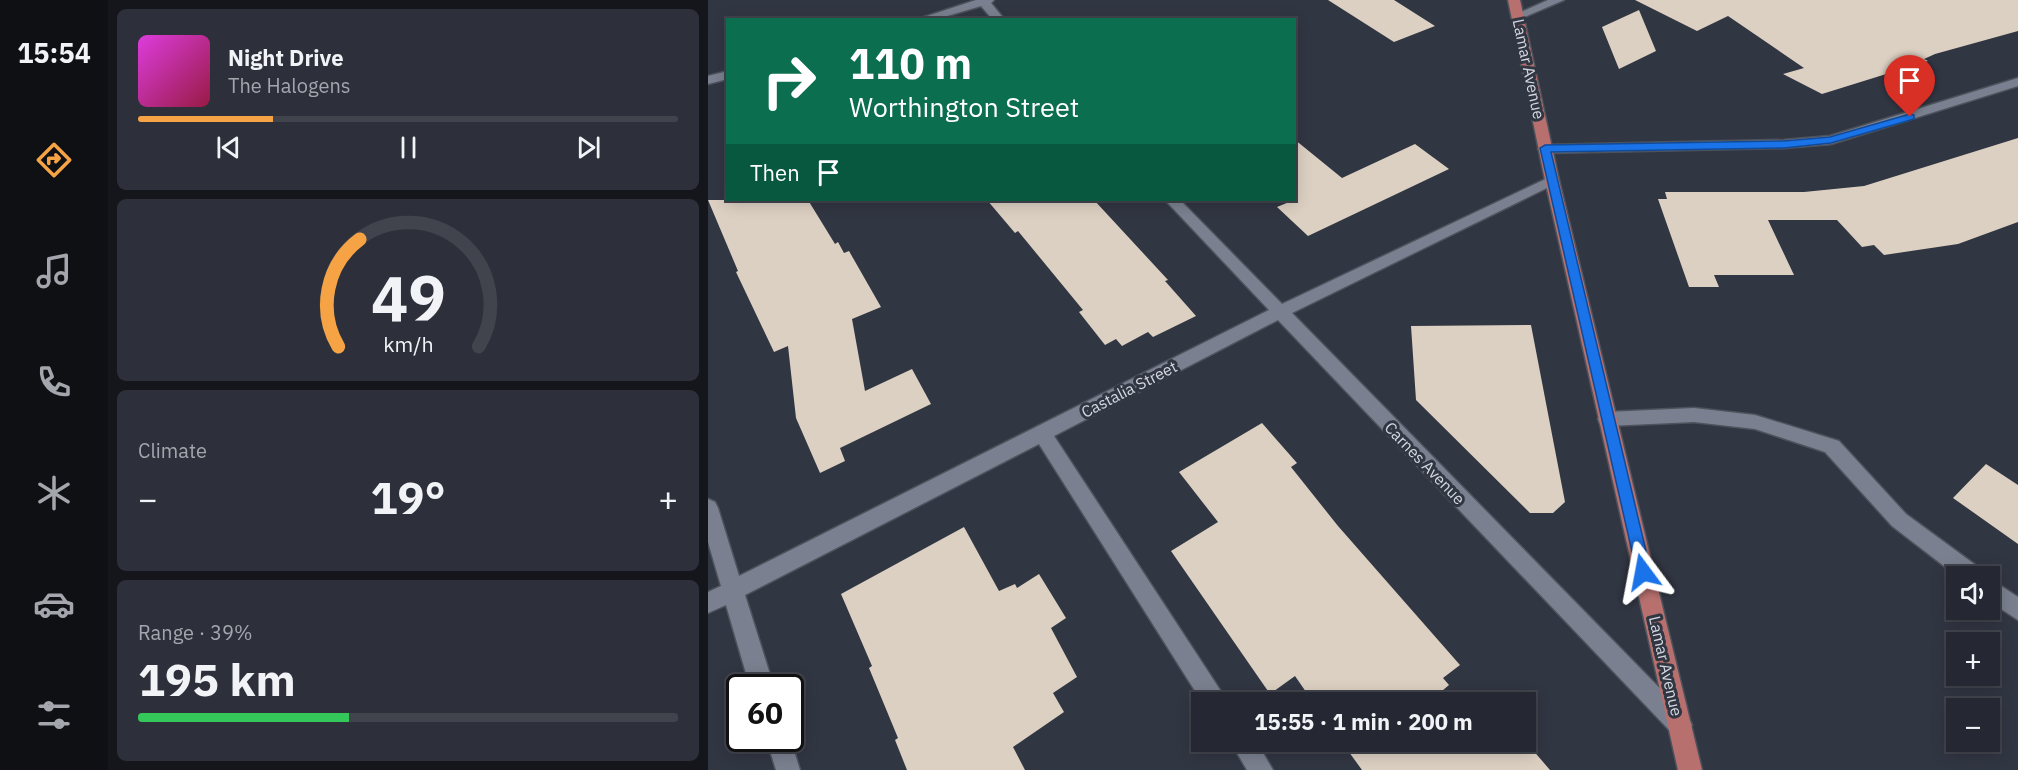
<!DOCTYPE html>
<html lang="en">
<head>
<meta charset="utf-8">
<style>
	:root { --surface:#252832; --page:#2d303a; --text:#f1f3f6; --muted:#a3a6ac; --line:#42444d; --accent:#f5a345 }
	body { margin:0; font-family:"IBM Plex Sans",sans-serif; background:var(--page); color:var(--text); height:100vh; display:flex; flex-direction:column; font-size:22px; white-space:nowrap }
	* { box-sizing:border-box; margin:0 }
	p { font-size:20px; color:var(--muted) }
	.icon { flex:none; width:33px; height:33px; fill:none; stroke:currentColor; stroke-width:2; stroke-linecap:round; stroke-linejoin:round }
	.map { position:relative; flex:1; overflow:hidden }
	.side { display:flex; flex-direction:column; gap:9px; padding:9px; background:#14161c; width:600px }
	.side>* { flex:none }
	.guide { position:absolute; left:18px; top:18px; width:570px; height:183px; border-radius:0px; box-shadow:0 3px 15px #0003,0 0 0 2px var(--line); background:#0b6e4f; color:#fff; overflow:hidden }
	.fabs { position:absolute; left:1238px; top:566px; display:grid; gap:12px }
	.fabs a { display:grid; place-items:center; width:54px; height:54px; border-radius:0px; background:var(--surface); box-shadow:0 3px 15px #0003,0 0 0 2px var(--line); font-size:30px }
	.speed { position:absolute; left:18px; top:674px; display:flex; gap:12px; font-size:30px; font-weight:700; text-align:center }
	.speed>* { display:grid; place-content:center; width:78px; height:78px; border-radius:50%; background:var(--surface); box-shadow:0 3px 15px #0003,0 0 0 2px var(--line); line-height:1 }
	.speed .limit { border:3px solid #111; border-radius:9px; background:#fff; color:#111 }
	.pin { position:absolute; display:grid; place-items:center; width:51px; height:51px; color:#fff; margin:-62px -26px; border-radius:50% 50% 50% 0; rotate:-45deg; box-shadow:0 0 6px #0007 }
	.pin .icon { rotate:45deg }
	.me { position:absolute; width:66px; margin:-33px; rotate:347deg; stroke-linejoin:round; filter:drop-shadow(0 0 4px #0008) }
	.turn { display:flex; align-items:center; gap:21px; height:126px; padding:0 24px; font-size:27px }
	.turn .icon { width:78px; height:78px; stroke-width:2.5 }
	.turn b { display:block; font-size:42px; line-height:51px }
	.then { display:flex; align-items:center; height:57px; padding:0 24px; background:#0003; gap:12px; font-size:22px }
	.big { font-size:45px; font-weight:800; line-height:1.1 }
	.side .widget { flex:1; display:flex; flex-direction:column; justify-content:center; gap:9px; min-width:0; padding:0 21px; border-radius:9px; background:var(--page) }
	.side .dial { align-items:center; gap:0 }
	.dial svg { height:156px; overflow:visible; fill:none; stroke:var(--line); stroke-width:7; stroke-linecap:round; text-anchor:middle }
	.dial text { fill:var(--text); stroke:none }
	.song { display:flex; align-items:center; gap:18px }
	.cover { width:72px; height:72px; border-radius:9px; background:linear-gradient(135deg,hsl(300 70% 55%),hsl(340 70% 35%)) }
	.played { height:6px; border-radius:3px; background:linear-gradient(90deg,var(--accent) 25%,var(--line) 25%) }
	.keys { display:flex; justify-content:space-around; direction:ltr }
	.heat { display:flex; justify-content:space-between; align-items:center; font-size:33px; direction:ltr }
	.charge { height:9px; border-radius:4px; background:linear-gradient(90deg,#34c759 39%,var(--line) 0) }
	.trip { position:absolute; left:483px; top:692px; width:345px; height:60px; border-radius:0px; background:var(--surface); box-shadow:0 3px 15px #0003,0 0 0 2px var(--line); font-weight:800; line-height:60px; text-align:center }
	main { display:flex; flex:1; min-height:0 }
	.tabs { display:flex; flex-direction:column; width:108px; justify-content:space-around; align-items:center; background:#0f1014; color:var(--muted) }
	.tabs .icon { width:42px; height:42px }
	.tabs .on { color:var(--accent) }
	.tabs b { font-size:27px; color:var(--text) }
	.map>svg:first-child { display:block }
</style>
</head>
<body>
<main>
<nav class="tabs">
<b>15:54</b>
<svg class="icon on" aria-label="directions" viewBox="0 0 24 24"><path d="M12 3l9 9-9 9-9-9zM9 14v-3h6M13 9l2 2-2 2"/></svg>
<svg class="icon" aria-label="music" viewBox="0 0 24 24"><path d="M9 18V5l10-2v13"/><circle cx="6" cy="18" r="3"/><circle cx="16" cy="16" r="3"/></svg>
<svg class="icon" aria-label="phone" viewBox="0 0 24 24"><path d="M5 4h4l2 5-3 2q2 4 5 5l2-3 5 2v4C11 20 4 13 5 4z"/></svg>
<svg class="icon" aria-label="climate" viewBox="0 0 24 24"><path d="M12 3v18M4 7l16 10M4 17L20 7"/></svg>
<svg class="icon" aria-label="car" viewBox="0 0 24 24"><path d="M5 17H2v-5l4-1 3-4h7l3 4 3 1v5h-3M9 17h6M6 11h13"/><circle cx="7" cy="17" r="2"/><circle cx="17" cy="17" r="2"/></svg>
<svg class="icon" aria-label="filters" viewBox="0 0 24 24"><path d="M4 7h16M4 17h16"/><circle cx="9" cy="7" r="2"/><circle cx="15" cy="17" r="2"/></svg>
</nav>
<section class="side">
<div class="widget">
<div class="song"><i class="cover"></i><div><b>Night Drive</b><p>The Halogens</p></div></div>
<div class="played"></div>
<div class="keys"><svg class="icon" aria-label="previous" viewBox="0 0 24 24"><path d="M18 5L8 12l10 7zM5 5v14"/></svg><svg class="icon" aria-label="pause" viewBox="0 0 24 24"><path d="M8 5v14M16 5v14"/></svg><svg class="icon" aria-label="next" viewBox="0 0 24 24"><path d="M6 5l10 7-10 7zM19 5v14"/></svg></div>
</div>
<div class="widget dial"><svg viewBox="0 0 100 80">
<path d="M14 69A42 42 0 1 1 86 69"/>
<path d="M14 69A42 42 0 0 1 25 14" stroke="#f5a345"/>
<text x="50" y="56" font-size="32" font-weight="700">49</text>
<text x="50" y="72" font-size="11">km/h</text>
</svg></div>
<div class="widget"><p>Climate</p>
<div class="heat"><a>−</a><b class="big">19°</b><a>+</a></div>
</div>
<div class="widget"><p>Range · 39%</p><b class="big">195 km</b><div class="charge"></div></div>
</section>
<div class="map">
<svg width="1310" height="770" viewBox="0 0 1310 770">
	<rect width="100%" height="100%" fill="#313643"/>
	<path fill="#dcd0c2" d="M620,0H686L727,26L686,42Z
		M927,0H1310V31L1227,54L1216,59L1220,61L1114,94L1075,74L1096,68L1020,16L989,31Z
		M931,10L948,51L911,69L894,27Z
		M1310,138V222L1250,244L1176,255L1166,245L1154,247L1129,220H1060L1086,275H1006L1011,287H981L950,199H959L957,192H1096L1156,186Z
		M586,139L634,178L707,144L741,169L600,236L569,207L586,200Z
		M0,200H100L127,244L130,242L136,253L141,251L173,307L144,319L157,391L204,369L223,404L132,448L137,461L112,473L88,418L80,346L66,352L28,272L30,271Z
		M279,200H386L460,280L457,281L488,316L445,337L440,332L414,346L408,339L397,345L371,312L375,310L310,231L307,233Z
		M823,325L857,502L845,513H822L708,400L703,326Z
		M554,423L589,463L583,467L630,526L752,665L735,678L741,685L721,702H605L587,676L562,694L463,551L510,522L471,472Z
		M1278,464L1310,485V544L1245,498Z
		M256,527L291,591L307,584L309,588L331,574L358,618L343,628L369,677L345,693L356,712L305,747L317,770H199L187,740L190,738L161,668L164,666L133,594Z
		M633,741H817L842,770H654Z"/>
	<g fill="none" stroke-linecap="round" stroke-linejoin="round">
		<defs>
			<path id="minor" d="M268,0H286L283,3L297,20H285L273,6L226,20H207Z
				M840,0H856L814,18L804,16Z
				M20,71V79L0,84V76Z
				M1310,78V86L1123,144L1076,148L837,153L830,149L837,145L1076,140L1122,136Z
				M844,176L851,180L849,183L584,313L980,717L984,725L980,733L972,737L964,733L570,320L346,436L520,702H494L331,444L37,595L66,687H42L18,605L0,613V592L13,586L0,542V499L7,502L10,508L31,576L561,310L457,200H472L574,304Z
				M986,408L1047,415L1131,441L1198,514L1273,569L1276,576H1249L1184,526L1117,452L1047,429L986,422L899,426L892,424L890,419L892,414L899,412Z
				M1281,578L1310,597V620L1281,601Z
				M58,738H82L92,770H68Z
				M522,741H548L565,770H539Z"/>
			<path id="major" d="M800,0H812L851,180L994,770H970L837,180Z"/>
		</defs>
		<use href="#minor" stroke="#4e525c" stroke-width="3"/>
		<use href="#major" stroke="#4e525c" stroke-width="3"/>
		<use href="#minor" fill="#7a808f" fill-rule="evenodd"/>
		<use href="#major" fill="#b7706e" fill-rule="evenodd"/>
	</g>
	<path fill="#1a73e8" stroke="#114b97" stroke-width="1.5" d="M1202,114L1206,115V119L1123,143L1076,148L843,152L943,572L941,578L935,580L930,578L832,148L837,145L1076,141L1122,137Z"/>
	<g text-anchor="middle" dominant-baseline="central" stroke-width="6" stroke-linejoin="round" paint-order="stroke">
		<g font-size="16" fill="#d5d8e0" stroke="#313643">
			<text transform="translate(821 69) rotate(78)">Lamar Avenue</text>
			<text transform="translate(421 389) rotate(-27)">Castalia Street</text>
			<text transform="translate(717 463) rotate(46)">Carnes Avenue</text>
			<text transform="translate(958 666) rotate(77)">Lamar Avenue</text>
		</g>
	</g>
</svg>
<div class="fabs">
<a><svg class="icon" aria-label="sound" viewBox="0 0 24 24"><path d="M4 9h4l5-4v14l-5-4H4zM17 9q2 3 0 6"/></svg></a>
<a>+</a>
<a>−</a>
</div>
<div class="speed"><div class="limit">60</div></div>
<div class="pin" style="left:1202px;top:117px;background:#d93025"><svg class="icon" aria-label="arrive" viewBox="0 0 24 24"><path d="M6 21V4h12l-3 4 3 4H6"/></svg></div>
<svg class="me" style="left:935px;top:572px" viewBox="-20 -20 40 40"><path d="M0-17L14 15 0 8-14 15z" fill="#1a73e8" stroke="#fff" stroke-width="4"/></svg>
<div class="trip">15:55 · 1 min · 200 m</div>
<div class="guide">
<div class="turn"><svg class="icon" aria-label="right" viewBox="0 0 24 24"><path d="M7 20v-9h11M14 6l5 5-5 5"/></svg><div><b>110 m</b>Worthington Street</div></div>
<div class="then">Then<svg class="icon" aria-label="arrive" viewBox="0 0 24 24"><path d="M6 21V4h12l-3 4 3 4H6"/></svg></div>
</div>
</div>
</main>
</body>
</html>
